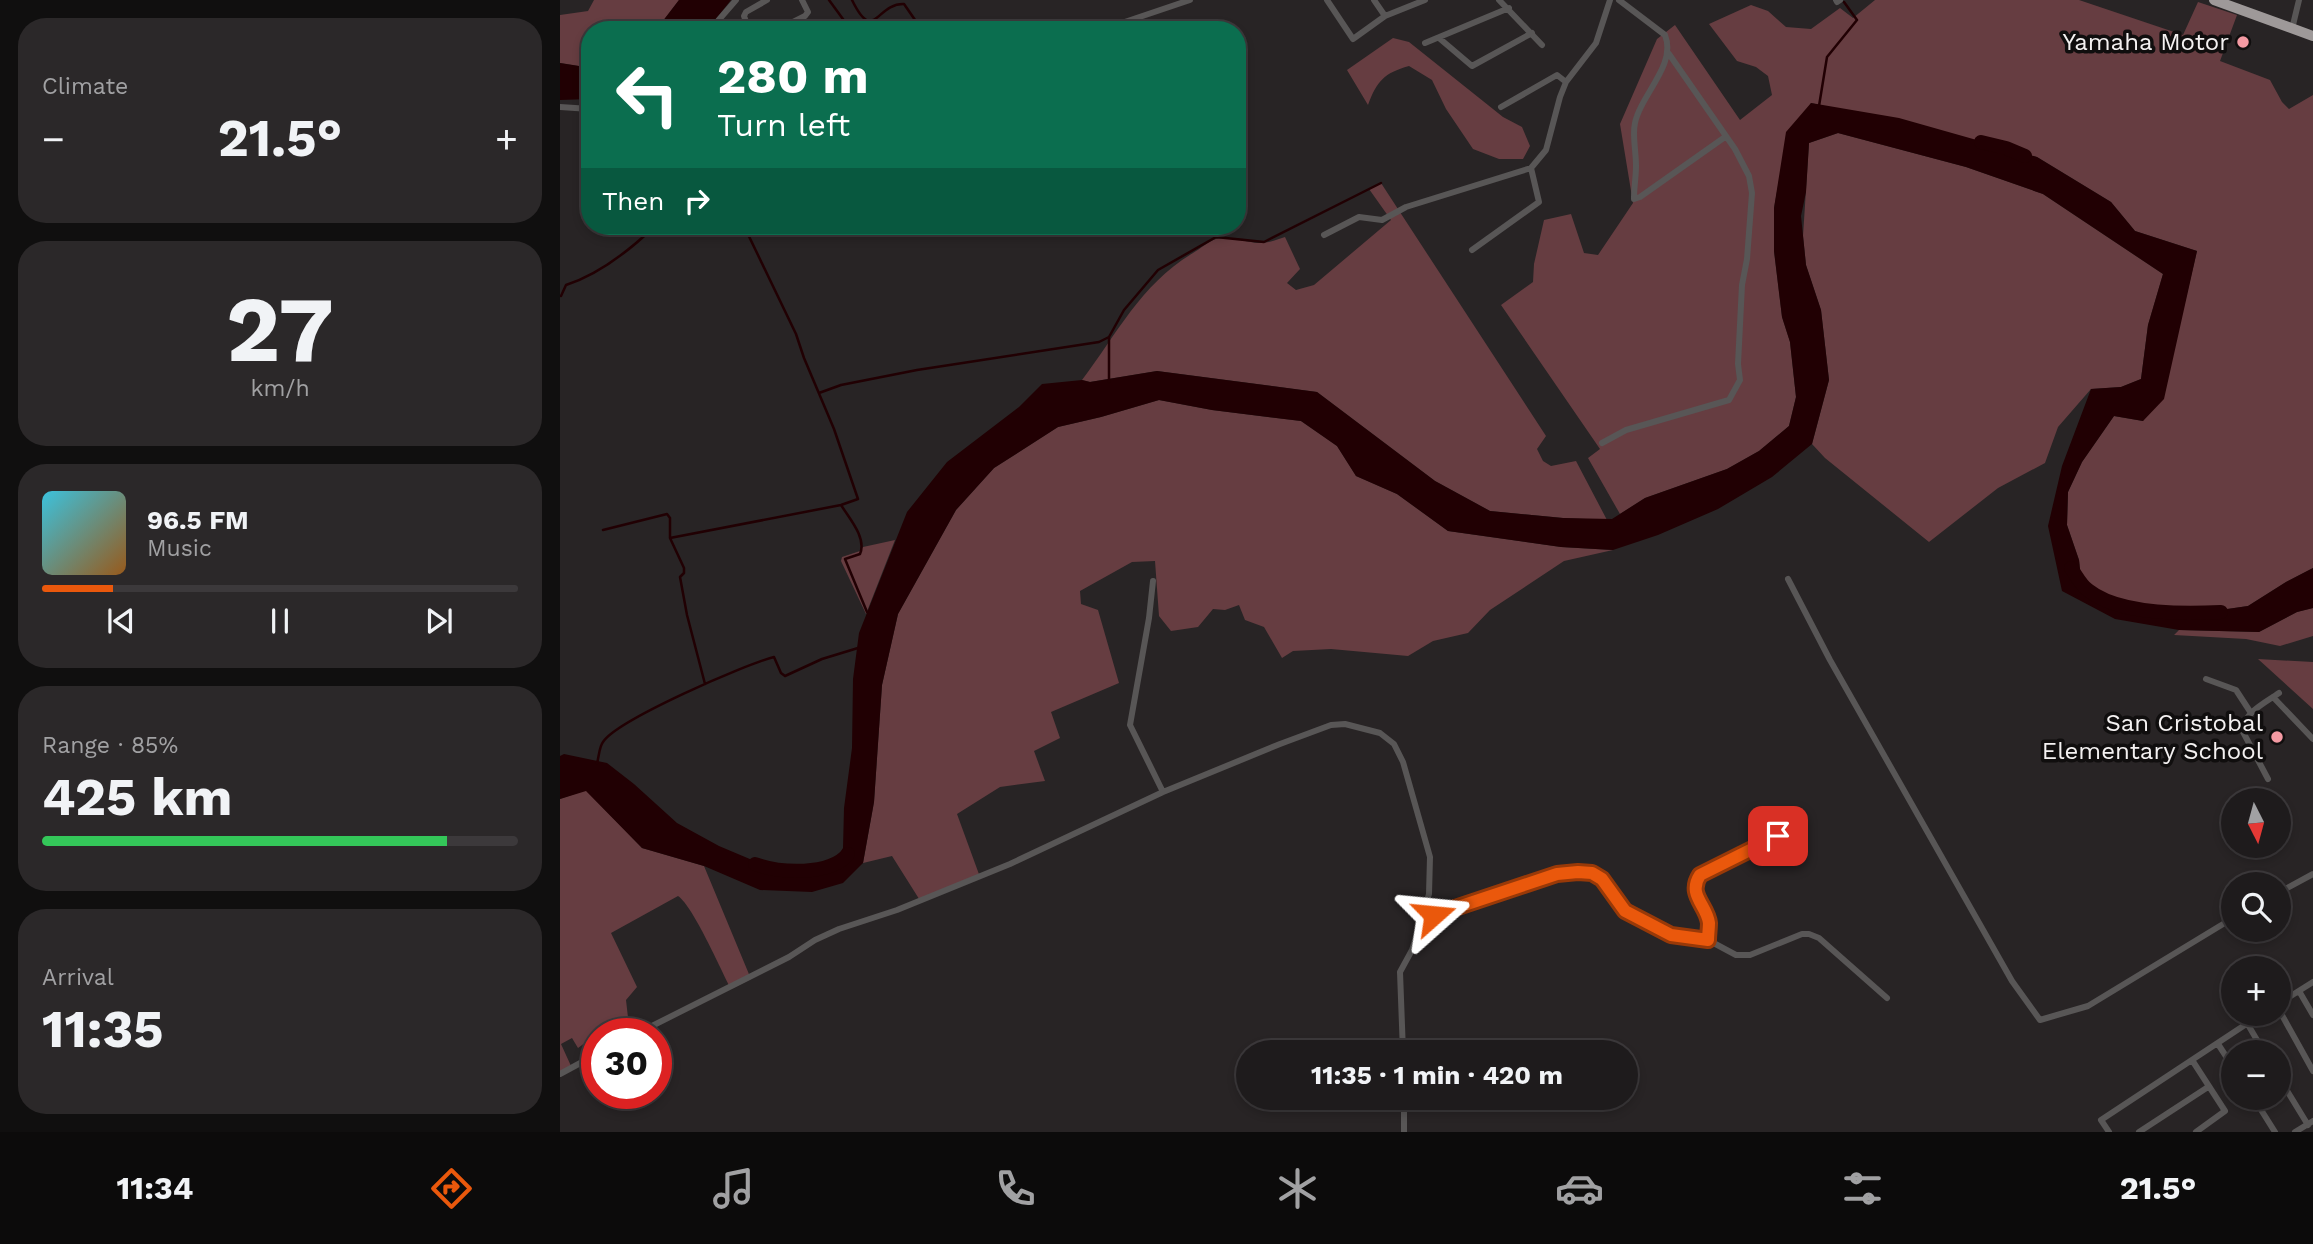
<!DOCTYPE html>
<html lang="en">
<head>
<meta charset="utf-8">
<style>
	:root { --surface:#1e1b1c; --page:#2b2829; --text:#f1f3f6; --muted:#a1a1a3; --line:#3c393b; --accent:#ea580c }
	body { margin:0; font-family:"Work Sans",sans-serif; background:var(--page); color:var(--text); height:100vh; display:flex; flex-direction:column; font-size:26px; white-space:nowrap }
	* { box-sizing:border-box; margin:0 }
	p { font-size:23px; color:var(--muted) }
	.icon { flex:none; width:38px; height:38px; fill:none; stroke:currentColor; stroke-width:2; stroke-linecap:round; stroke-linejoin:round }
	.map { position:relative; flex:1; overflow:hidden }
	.side { display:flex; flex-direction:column; gap:18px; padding:18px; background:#100f0f; width:560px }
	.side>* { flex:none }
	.top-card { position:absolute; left:21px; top:21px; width:665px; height:214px; border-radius:28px; box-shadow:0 4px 10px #0003,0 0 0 2px var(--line); background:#0b6e4f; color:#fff; overflow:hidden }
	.needle { width:46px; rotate:174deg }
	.buttons { position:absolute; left:1661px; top:788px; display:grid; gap:14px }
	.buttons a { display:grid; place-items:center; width:70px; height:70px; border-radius:50%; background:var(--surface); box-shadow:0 4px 10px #0003,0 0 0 2px var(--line); font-size:35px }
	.speed { position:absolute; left:21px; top:1018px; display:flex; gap:14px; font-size:35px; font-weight:700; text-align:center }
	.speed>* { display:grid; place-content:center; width:91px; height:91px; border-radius:50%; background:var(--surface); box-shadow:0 4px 10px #0003,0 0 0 2px var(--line); line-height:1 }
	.speed .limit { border:10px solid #d22; background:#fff; color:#111 }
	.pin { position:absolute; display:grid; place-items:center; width:60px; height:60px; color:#fff; margin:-30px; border-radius:14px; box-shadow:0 4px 10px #0006 }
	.me { position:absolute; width:77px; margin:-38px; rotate:72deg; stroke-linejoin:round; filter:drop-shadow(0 0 5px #0008) }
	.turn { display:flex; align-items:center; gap:24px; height:147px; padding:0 21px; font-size:32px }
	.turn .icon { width:91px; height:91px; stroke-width:2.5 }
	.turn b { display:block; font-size:49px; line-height:60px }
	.then { display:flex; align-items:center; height:66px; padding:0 21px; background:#0003; gap:14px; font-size:26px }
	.big { font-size:52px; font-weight:700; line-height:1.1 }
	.side .tile { flex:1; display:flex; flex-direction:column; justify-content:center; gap:10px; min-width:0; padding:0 24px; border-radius:28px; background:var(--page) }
	.side .dial { align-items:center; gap:0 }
	.dial b { font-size:91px; line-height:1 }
	.song { display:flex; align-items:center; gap:21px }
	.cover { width:84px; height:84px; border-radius:10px; background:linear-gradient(135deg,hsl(190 70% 55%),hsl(30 70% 35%)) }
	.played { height:7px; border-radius:4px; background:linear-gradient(90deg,var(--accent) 15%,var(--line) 15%) }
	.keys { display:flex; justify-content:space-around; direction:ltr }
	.heat { display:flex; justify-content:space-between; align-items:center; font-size:38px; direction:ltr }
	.charge { height:10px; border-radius:5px; background:linear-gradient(90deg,#34c759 85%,var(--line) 0) }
	.trip { position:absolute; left:676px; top:1040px; width:402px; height:70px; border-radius:35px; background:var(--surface); box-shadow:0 4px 10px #0003,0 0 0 2px var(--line); font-weight:700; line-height:70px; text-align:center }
	.tab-bar { display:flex; height:112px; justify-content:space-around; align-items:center; background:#0c0b0b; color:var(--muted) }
	.tab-bar .icon { width:49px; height:49px }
	.tab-bar .current { color:var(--accent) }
	.tab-bar b { font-size:32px; color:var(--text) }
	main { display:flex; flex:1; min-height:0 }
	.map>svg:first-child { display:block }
</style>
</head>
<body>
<main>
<section class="side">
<div class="tile"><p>Climate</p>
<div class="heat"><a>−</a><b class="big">21.5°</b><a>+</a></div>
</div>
<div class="tile dial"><b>27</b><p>km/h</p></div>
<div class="tile">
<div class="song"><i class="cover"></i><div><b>96.5 FM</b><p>Music</p></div></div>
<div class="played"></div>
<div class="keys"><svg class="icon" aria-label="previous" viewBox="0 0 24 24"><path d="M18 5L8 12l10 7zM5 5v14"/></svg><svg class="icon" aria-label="pause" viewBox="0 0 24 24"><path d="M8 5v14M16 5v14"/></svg><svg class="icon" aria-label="next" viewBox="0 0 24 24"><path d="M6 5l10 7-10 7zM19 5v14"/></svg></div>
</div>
<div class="tile"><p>Range · 85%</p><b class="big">425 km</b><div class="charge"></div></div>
<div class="tile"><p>Arrival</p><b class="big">11:35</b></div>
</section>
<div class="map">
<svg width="1753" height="1132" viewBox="0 0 1753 1132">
	<rect width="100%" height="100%" fill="#282425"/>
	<path fill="#663d41" d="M34,0H119L96,30H30V65L25,67L0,63V15L28,11Z
		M1315,0H1519L1623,35L1638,2L1677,15L1660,61L1710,80L1722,102L1729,109L1753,95V568L1726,582L1688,606L1612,617L1546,601L1522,588L1519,560L1507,525L1508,492L1522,462L1554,416L1583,421L1620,323L1637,251L1575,231L1551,202L1477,157L1410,139L1251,103L1220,175L1214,208V251L1222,317L1230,342L1236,397L1229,426L1199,451L1167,469L1085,498L1060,514L1028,458L1040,449L941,305L973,282L974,264L984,220L1011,214L1024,253L1038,255L1073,203L1060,124L1097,39L1115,25L1180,120L1212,95L1208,76L1196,67L1177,61L1149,24L1191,5L1208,11L1226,27L1251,29L1280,8L1293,18Z
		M833,38L849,42L943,117L962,127L970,146L963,159H939L913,149L886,109L872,80L849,66C824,73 817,81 808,105L787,70Z
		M1278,133L1406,167L1483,194L1603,274L1588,325L1581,379L1561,387L1531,389L1498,427L1485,463L1438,488L1369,542L1265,458L1252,444L1269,380L1261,310L1246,265L1243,236L1249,143Z
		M821,183L986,436L977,449L983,461L991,466L1016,461L1047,520L1003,518L930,511L875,481L757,392L597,371L530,382L522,380C557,334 581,284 633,253C640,249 649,241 656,239C669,236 686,242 699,243C708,243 716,240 725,237L740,269L727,283L736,290L754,285L831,220L809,189Z
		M599,400L652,410L741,421L777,446L796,476L837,494L888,531L1001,547L1053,550L1004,561L930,610L908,633L873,641L848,656L771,649L733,651L722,658L704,627L685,620L679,605L665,610L653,609L638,627L611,631L599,616L595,561L572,562L520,591L521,604L538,610L559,683L491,712L500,738L474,751L485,781L440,787L397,814L420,877L361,902L332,856L303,863L314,802L322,685L338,614L396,510L434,468L498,427L541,417Z
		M335,540L306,614L281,561L282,557L300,551L303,547Z
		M1753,608V636L1720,646L1686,639L1614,635L1619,630L1699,632L1737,612Z
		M1698,659L1753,662V709Z
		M26,790L82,848L144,866L191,979L171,989C161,970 133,906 118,896L51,933L77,987L66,1000L69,1026L37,1034L18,1048L12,1038L1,1044L11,1066L0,1072V799Z"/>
	<path fill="#210003" d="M119,0H171L147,30H96Z
		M0,63L25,67L30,65V99L0,100Z
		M1251,103L1339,118L1477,157L1551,202L1575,231L1637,251L1604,399L1583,421L1554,416L1522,462L1508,492L1507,525L1519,560L1522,588L1546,601L1612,617L1688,606L1726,582L1753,568V608L1737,612L1699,632L1619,630L1555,619L1502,591L1488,526L1502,466L1531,389L1561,387L1581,379L1588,325L1603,274L1483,194L1406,167L1278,133L1249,143L1246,192L1241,216L1246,265L1261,310L1269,380L1252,444L1212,477L1158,509L1098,535L1053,550L1001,547L888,531L837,494L796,476L777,446L741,421L652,410L599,400L541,417L498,427L434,468L396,510L338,614L322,685L314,802L303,863L283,883L252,892L200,890L144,866L82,848L26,791L0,799V756L4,754L47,763L74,784L117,823L159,846L216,870L248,874L272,866L283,848L284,808L292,748L293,679L299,633L347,512L387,462L459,407L482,384L522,380L530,382L597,371L757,392L875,481L930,511L1003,518L1052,519L1085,498L1167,469L1199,451L1229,426L1236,397L1230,342L1222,317L1214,251V208L1226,132Z"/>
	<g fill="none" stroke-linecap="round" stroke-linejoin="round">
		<path stroke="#210003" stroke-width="2.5" d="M269,0L291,30
			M292,0C314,45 316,3 344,4L362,30
			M1259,106L1267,57L1297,20L1284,2
			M1,296L6,285C40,274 70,250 95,226
			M549,382V337L564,310L598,270L656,237L704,242L821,183
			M259,393L281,385L357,370L539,342L549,337
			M281,505C289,518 307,538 300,554L285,559L307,612
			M43,530L107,514L110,518V538L124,568V573L120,577L127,615L145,684
			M110,538L281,505L298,499L274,429L244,358L236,334L184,226
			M37,763C39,757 39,747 43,742C57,720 186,664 214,657L221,673L225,676L262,659L298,648"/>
		<path stroke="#210003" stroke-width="14" d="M1421,142L1446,148L1465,156
			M1511,568C1516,575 1521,585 1528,590C1559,615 1622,614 1661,612
			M195,864C220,873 270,876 288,854"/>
		<path stroke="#585656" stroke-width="6" d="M767,0L793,39L825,16L865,0
			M814,0L825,16
			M939,0L982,45
			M1059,0L1105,35C1116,63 1086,90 1077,116C1071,131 1076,149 1076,166C1076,177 1074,187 1074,199L1080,197L1165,137
			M1276,0L1277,2L1280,0
			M1732,29L1739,0
			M150,30L176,0
			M189,30L184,16L186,12L207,0
			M217,30L245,16L248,12L242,0
			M541,30L630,0
			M879,38L912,66L972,33
			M865,43L949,8
			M0,107L30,109
			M941,107L997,75L1006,82
			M764,235L799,217L822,220L846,207L971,168L986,150L1000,97L1006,82L1036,43L1050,0
			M912,250L979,202L971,168
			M1042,443L1066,430L1169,400L1180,380L1178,364L1182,285L1187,259L1192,193L1189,176L1175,149L1109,54
			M1228,579L1270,660L1452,981L1480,1020L1528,1006L1673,918
			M593,581L589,618L570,725L603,792
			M1646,679L1676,690L1691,713
			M1713,697L1753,739
			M1708,779L1682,730C1685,712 1705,703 1719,693
			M1718,893L1753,874
			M861,918L997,874L1018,872L1032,873L1042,879L1065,911L1111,935L1148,940L1176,955H1190L1242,934H1249L1259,938L1327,998
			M1148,940C1148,935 1149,928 1149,923C1147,905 1127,894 1140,875L1218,836
			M1739,991L1753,1015
			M1718,1004L1753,982
			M1718,1008L1753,1071
			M1687,1023L1704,1052
			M76,1034L229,957L255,940L279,929L337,910L450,864L603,792L720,744L771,725L785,724L820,733L834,744L843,762L870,857L869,894L852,950L840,972L843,1052
			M1658,1044L1673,1067
			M1632,1060L1665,1111L1636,1132
			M0,1074L37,1054
			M1718,1076L1748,1125
			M844,1097V1132
			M1693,1097L1715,1132
			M1549,1132L1541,1120L1703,1013
			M1579,1132L1648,1087
			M1735,1132L1753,1121"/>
		<path stroke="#9e9999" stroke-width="10" d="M1654,0L1753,36"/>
	</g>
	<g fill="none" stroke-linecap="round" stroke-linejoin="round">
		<defs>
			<path id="route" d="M874,915L997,874L1018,872L1032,873L1042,879L1065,911L1111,935L1148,940C1148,935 1149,928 1149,923C1147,905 1127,895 1140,875L1218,836"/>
		</defs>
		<use href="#route" stroke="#983908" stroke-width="18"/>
		<use href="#route" stroke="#ea580c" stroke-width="12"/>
	</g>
	<g fill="#f49aa3" stroke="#100e0e" stroke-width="2.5">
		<circle cx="1683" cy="42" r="7"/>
		<circle cx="1717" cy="737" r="7"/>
	</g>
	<g text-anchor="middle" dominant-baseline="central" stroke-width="7" stroke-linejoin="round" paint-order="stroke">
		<g font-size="24" fill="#f4f1f1" stroke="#100e0e" text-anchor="end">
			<text x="1669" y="42">Yamaha Motor</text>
			<text x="1703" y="723">San Cristobal<tspan x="1703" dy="28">Elementary School</tspan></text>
		</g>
	</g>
</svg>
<div class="buttons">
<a><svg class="needle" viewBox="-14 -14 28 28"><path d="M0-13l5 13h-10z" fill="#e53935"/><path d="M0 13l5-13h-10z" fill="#a1a1a3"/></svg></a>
<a><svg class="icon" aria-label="search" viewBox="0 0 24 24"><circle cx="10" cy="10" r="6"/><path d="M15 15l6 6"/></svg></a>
<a>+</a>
<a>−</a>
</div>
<div class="speed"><div class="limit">30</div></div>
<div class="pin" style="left:1218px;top:836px;background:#d93025"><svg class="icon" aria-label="arrive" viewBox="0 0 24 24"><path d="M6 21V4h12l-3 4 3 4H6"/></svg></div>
<svg class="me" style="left:874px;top:915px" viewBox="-20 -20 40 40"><path d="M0-17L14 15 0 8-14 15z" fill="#ea580c" stroke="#fff" stroke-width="4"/></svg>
<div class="trip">11:35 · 1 min · 420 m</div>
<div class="top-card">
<div class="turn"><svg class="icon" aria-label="left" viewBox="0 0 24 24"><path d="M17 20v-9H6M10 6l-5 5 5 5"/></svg><div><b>280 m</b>Turn left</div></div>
<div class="then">Then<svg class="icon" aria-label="right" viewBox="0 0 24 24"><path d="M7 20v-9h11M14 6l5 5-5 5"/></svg></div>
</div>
</div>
</main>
<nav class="tab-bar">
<b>11:34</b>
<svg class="icon current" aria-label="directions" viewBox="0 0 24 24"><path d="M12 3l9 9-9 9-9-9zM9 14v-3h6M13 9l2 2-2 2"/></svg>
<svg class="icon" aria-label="music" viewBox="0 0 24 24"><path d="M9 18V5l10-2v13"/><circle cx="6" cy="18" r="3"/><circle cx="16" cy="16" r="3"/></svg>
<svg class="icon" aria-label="phone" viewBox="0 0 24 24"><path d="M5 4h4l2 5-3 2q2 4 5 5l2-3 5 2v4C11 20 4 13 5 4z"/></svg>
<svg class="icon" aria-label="climate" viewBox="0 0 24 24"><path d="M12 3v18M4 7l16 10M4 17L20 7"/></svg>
<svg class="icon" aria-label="car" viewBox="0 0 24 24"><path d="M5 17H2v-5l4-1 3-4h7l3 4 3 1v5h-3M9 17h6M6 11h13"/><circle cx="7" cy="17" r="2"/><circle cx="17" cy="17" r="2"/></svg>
<svg class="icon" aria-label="filters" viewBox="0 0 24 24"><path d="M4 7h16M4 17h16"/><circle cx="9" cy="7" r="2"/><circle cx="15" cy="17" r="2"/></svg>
<b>21.5°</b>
</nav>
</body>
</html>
